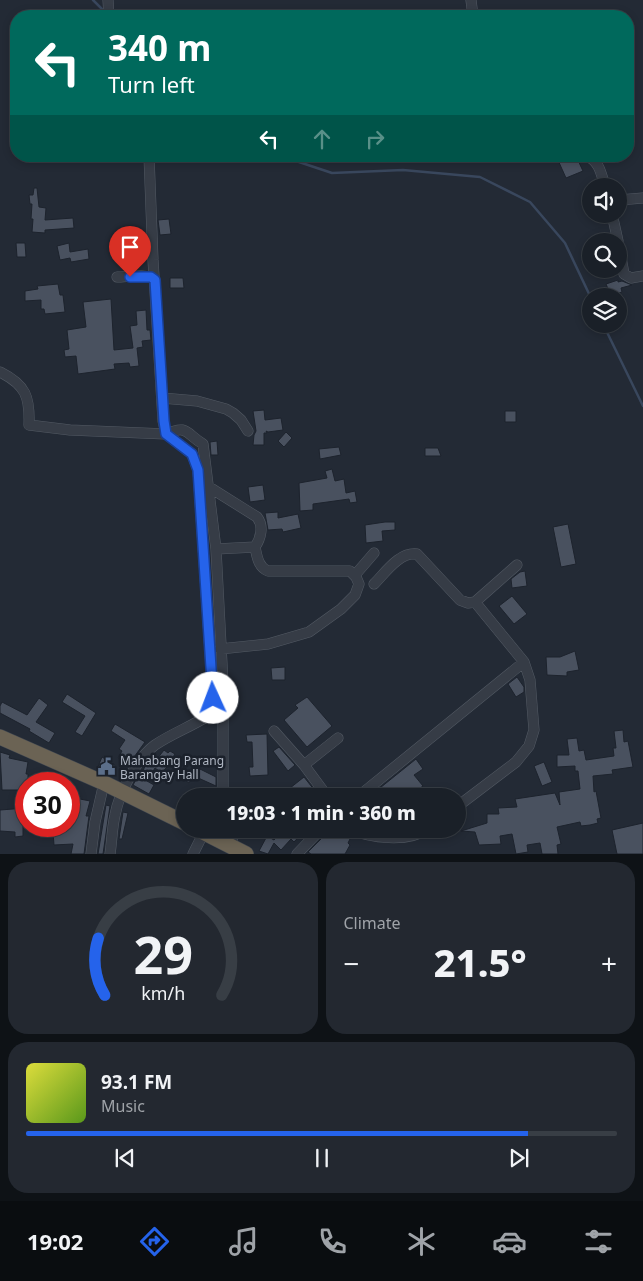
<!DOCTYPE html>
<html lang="en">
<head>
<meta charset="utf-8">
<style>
	:root { --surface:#1a2028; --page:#232830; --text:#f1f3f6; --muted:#9fa3a8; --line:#383e45; --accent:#2563eb }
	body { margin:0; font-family:"Noto Sans",sans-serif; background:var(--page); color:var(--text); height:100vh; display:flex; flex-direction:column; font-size:19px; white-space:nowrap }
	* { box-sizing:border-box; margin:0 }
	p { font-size:16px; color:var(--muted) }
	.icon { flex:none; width:28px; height:28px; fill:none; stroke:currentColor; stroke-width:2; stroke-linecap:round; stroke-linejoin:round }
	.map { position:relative; height:854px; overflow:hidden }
	.panel { display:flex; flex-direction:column; gap:8px; padding:8px; background:#0e1216; flex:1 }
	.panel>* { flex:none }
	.banner { position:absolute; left:10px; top:10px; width:624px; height:152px; border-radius:20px; box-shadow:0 2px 8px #0003,0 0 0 1px var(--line); background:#00695c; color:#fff; overflow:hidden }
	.tools { position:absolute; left:582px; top:178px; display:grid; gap:10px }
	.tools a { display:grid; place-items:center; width:45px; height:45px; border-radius:50%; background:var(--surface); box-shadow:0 2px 8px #0003,0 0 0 1px var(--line); font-size:25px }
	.speed { position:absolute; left:15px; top:772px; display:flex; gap:10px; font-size:25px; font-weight:700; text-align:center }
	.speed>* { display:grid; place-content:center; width:65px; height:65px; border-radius:50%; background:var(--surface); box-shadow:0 2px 8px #0003,0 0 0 1px var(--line); line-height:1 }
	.speed .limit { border:8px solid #d22; background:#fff; color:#111 }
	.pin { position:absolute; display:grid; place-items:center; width:42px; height:42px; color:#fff; margin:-51px -21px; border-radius:50% 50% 50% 0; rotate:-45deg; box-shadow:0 0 5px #0007 }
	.pin .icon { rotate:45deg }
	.me { position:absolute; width:55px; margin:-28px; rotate:358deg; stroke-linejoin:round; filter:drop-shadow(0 0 4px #0008) }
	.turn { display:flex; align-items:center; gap:18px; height:105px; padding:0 15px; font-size:22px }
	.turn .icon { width:65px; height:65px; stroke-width:2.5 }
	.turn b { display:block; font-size:35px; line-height:42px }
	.lanes { display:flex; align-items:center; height:48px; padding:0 15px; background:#0003; justify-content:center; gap:25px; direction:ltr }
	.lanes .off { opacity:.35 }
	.big { font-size:38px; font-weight:800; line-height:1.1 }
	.panel .widget { flex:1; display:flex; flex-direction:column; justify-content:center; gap:8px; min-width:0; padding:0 18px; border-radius:20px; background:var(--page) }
	.panel .dial { align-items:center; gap:0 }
	.dial svg { height:130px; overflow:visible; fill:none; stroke:var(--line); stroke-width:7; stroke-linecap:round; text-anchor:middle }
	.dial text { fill:var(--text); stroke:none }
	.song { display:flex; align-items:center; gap:15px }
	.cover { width:60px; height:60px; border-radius:8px; background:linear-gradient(135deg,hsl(60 70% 55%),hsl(90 70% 35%)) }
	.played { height:5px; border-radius:2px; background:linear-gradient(90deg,var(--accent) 85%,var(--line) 85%) }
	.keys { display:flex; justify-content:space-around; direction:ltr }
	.heat { display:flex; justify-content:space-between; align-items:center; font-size:28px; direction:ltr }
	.panel .tiles { flex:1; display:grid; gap:8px; grid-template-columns:1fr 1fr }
	.widget:last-child { grid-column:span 2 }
	.trip { position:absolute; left:176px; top:788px; width:290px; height:50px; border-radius:25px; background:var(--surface); box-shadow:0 2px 8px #0003,0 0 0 1px var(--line); font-weight:800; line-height:50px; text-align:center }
	.tab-bar { display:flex; height:80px; justify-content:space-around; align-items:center; background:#0a0d10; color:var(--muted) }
	.tab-bar .icon { width:35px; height:35px }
	.tab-bar .active { color:var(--accent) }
	.tab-bar b { font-size:22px; color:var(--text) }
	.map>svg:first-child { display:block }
</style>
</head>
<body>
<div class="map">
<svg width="643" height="854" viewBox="0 0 643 854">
	<rect width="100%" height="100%" fill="#232a35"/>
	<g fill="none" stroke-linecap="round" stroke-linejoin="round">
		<path stroke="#39475d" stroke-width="2.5" d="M93,0L106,13
			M281,156L332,173L403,170L480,177L530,202L565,243L591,298
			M603,324L643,406"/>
	</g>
	<path fill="#49515f" stroke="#1d232d" d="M562,156H576L583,171L566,178L557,158Z
		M34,188H37L39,207L46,208L45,220L73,218L74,228L45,230V233L32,232L33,219H31L32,204H30L29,195H33Z
		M169,219L171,234L160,235L158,220Z
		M16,243H25L26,257H17Z
		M69,243L70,252L88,249L89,259L71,262L70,258L60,260L57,246Z
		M170,278H183L184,288H170Z
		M618,280V282L622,281L632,285L621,288L622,292L611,296L606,284Z
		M58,284L60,295H63L65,312L45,314L44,309H41V300L25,301V291L38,289L37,286Z
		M111,299L114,350L133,348L130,326L137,325L136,311L146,310L147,330H150L151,340L142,341L143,347L137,348L139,366L130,367L129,363L114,364L115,369L78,374L76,356L65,357L64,350L69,349L67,330L86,327L83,302Z
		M264,410L265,420L281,418L283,430L268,432L266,431L267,433H264V445H253L254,435L256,431L253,411Z
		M505,411H516V422H505Z
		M286,432L292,438L284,447L278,441Z
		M217,441L218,455H211L210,442Z
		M339,447L341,455L320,459L319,449Z
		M425,448H438L441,456H425Z
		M332,469L335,481L344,479L346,493L355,491L357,502L350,503L349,499L313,504V510L300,511L299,483L327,478L325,471Z
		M263,485L265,500L250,502L248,487Z
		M278,512V518L298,514L301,528L283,532L282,529L268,530L265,513Z
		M385,522H395V530L382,531L383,541L366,543L365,525Z
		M568,524L576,564L561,567L553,527Z
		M525,571L527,586L512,588L511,579L520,572Z
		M512,596L527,614L514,624L499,606Z
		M575,651L579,670L567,672V676L547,675L546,657H560Z
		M285,667V680H272L271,668Z
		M517,677L524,687V692L516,697L508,684Z
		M67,694L96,713L82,736L75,732L85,716L62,702Z
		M307,697L332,726L307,747L284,720L298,708L295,705Z
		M39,698L48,705L36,722L55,733L49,743L29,731L30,729L0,713V706L2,702L27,715Z
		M115,724L145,742L129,764L118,758L122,751L119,749L125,740L111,731Z
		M623,730L624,742L628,741L633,767L612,770L613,774L593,776L594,792L596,791L601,818L597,819L598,823L590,825L581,826L580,822L557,827L561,844L557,845L558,854H542L540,843L527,845L528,852L516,854L512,834L500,836L501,844L479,845L475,832L461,831L487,823V814H499L498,808L517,807L515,799L555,793L560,805L559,792L580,789L578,771H575V766L557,767V755H569L567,739L577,738L579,751L584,750L586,760L614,756L613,748H616L614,731Z
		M267,734L268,775L250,776L249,767H253L252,742H247L246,735Z
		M279,747L295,765L288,771L273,751Z
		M164,750L168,753L170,751L175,754L173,757L181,761L178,767L170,763L162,773L155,768L147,781L154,785L149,794L133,785L138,776L140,777L147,762L153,756L157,759Z
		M0,752L10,755L9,758L28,762L26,774H28V784H26V790H2Z
		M102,757L115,765L111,774L97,769Z
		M416,759L423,769L414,775L423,786L409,796H370Z
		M544,762L552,782L542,786L534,766Z
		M200,769L216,777V786L196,777Z
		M187,770L194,774L189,783L182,778Z
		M304,777L319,796H288L285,792Z
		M69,790L76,792L75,798L90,801L86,816H89L84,854H71L73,844L54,845L53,832L55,826H69Z
		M106,805L110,806L103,854H98Z
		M26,808V823H23V836L15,837V832L0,831V810Z
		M123,812L128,813L122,839H119Z
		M643,823V854H617L612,830Z
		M284,829L289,833L293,829H306L294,842L291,839L281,850L274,843L268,854L259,851L267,836L274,840Z
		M328,829H343L345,834L351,837L348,843L350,845L345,854H311L308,852L326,834Z"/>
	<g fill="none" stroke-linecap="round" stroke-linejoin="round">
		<defs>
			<path id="minor" d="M108,0L109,16
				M471,0L473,16
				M587,156C600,162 601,174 605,186
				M619,200L643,198
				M612,214L618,241
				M619,246L624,274L631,278L643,276
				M117,277C128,277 145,273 155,280
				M0,372C26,385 30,397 29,425L70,430L166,434C188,424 186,434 203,444L216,549L223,683V791L227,796
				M162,398L197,401L226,409L233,413L241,420L248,431
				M209,487L257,517C264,526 261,538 255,547
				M216,549L255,547C257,556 258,567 268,571H350L356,577L359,584L355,595L341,609L309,632L268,644L220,649
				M355,575L374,553
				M374,584C386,572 399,552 417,554L460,600L468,603L475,602L517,565
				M274,731L304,765
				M327,796L304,765L338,738
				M359,796L524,662
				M458,806L516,762L529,746L534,730L530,680L524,662L475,602
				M350,829C370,838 408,843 427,829
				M230,845L236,829
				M91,854L95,822L104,783
				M110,854C112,841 112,828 115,815C119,793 137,758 155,745C171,734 190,727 206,717L213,698L198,470L192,454L166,434L163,421L153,260L149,156
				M193,854L204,832
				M297,854L321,829"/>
			<path id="highway" d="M0,737L104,783L185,823
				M197,829L246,854"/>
		</defs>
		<use href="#minor" stroke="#535a64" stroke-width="11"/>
		<use href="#highway" stroke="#404751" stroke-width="16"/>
		<use href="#minor" stroke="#363c46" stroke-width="10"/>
		<use href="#highway" stroke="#6b6354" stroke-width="15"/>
	</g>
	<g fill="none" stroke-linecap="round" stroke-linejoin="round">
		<defs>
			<path id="route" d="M130,277H151L155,280L164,421L166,434L192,454L198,470L213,698"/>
		</defs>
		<use href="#route" stroke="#184099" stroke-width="12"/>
		<use href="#route" stroke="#2563eb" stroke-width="9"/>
	</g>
	<defs>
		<symbol id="civic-bare" viewBox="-9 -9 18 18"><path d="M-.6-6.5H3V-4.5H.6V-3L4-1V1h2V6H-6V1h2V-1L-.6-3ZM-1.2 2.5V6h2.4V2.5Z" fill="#5c6f8a" stroke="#1b212b" stroke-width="2.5" paint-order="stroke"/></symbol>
	</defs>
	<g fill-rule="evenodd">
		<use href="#civic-bare" x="94" y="754" width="25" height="25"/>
	</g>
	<g text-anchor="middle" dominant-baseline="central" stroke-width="5" stroke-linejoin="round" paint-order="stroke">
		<g font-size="12" fill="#b0b7c3" stroke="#1b212b" text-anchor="start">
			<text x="120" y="760">Mahabang Parang<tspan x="120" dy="14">Barangay Hall</tspan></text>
		</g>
	</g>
</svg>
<div class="tools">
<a><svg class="icon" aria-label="sound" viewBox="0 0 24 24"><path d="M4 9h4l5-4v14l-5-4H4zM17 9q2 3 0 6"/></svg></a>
<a><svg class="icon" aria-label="search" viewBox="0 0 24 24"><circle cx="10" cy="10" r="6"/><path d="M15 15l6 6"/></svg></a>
<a><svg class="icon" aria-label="layers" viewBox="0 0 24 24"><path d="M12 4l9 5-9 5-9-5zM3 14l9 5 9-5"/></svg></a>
</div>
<div class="speed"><div class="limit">30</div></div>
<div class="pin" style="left:130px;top:277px;background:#d93025"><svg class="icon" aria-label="arrive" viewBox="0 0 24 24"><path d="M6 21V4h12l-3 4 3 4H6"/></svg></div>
<svg class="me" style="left:213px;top:698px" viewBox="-20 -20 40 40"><circle r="19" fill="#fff"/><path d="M0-13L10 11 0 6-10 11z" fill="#2563eb"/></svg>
<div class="trip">19:03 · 1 min · 360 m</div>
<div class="banner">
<div class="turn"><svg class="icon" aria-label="left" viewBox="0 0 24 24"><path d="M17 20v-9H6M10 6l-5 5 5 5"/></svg><div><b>340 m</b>Turn left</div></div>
<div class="lanes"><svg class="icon" aria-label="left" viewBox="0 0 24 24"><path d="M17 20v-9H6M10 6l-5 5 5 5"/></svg><svg class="icon off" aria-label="ahead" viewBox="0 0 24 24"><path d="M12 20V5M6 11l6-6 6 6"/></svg><svg class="icon off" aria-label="right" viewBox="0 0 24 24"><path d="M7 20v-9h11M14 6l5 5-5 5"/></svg></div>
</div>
</div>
<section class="panel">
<div class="tiles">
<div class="widget dial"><svg viewBox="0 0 100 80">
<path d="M14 69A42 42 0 1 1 86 69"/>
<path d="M14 69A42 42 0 0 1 10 34" stroke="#2563eb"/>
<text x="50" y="56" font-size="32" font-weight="700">29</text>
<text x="50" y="72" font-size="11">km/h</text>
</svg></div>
<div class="widget"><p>Climate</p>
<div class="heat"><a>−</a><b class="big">21.5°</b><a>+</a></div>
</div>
<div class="widget">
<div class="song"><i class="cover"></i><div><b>93.1 FM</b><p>Music</p></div></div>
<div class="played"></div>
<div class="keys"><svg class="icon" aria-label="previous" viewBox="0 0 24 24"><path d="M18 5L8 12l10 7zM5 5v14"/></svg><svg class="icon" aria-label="pause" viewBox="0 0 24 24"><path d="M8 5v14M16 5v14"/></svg><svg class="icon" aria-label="next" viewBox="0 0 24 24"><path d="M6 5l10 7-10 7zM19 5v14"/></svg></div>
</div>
</div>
</section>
<nav class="tab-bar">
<b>19:02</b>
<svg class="icon active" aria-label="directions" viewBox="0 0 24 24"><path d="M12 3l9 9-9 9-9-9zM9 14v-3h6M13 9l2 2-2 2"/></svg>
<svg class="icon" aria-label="music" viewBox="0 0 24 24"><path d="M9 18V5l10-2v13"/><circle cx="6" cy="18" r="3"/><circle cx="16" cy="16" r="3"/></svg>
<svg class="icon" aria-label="phone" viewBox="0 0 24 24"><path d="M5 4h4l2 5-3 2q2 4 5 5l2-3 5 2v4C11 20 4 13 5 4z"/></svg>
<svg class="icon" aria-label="climate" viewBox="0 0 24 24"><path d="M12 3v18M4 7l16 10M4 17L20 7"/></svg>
<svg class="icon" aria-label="car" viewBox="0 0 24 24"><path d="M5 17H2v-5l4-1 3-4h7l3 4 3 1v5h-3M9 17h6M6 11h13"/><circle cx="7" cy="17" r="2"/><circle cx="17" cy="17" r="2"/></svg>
<svg class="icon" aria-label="filters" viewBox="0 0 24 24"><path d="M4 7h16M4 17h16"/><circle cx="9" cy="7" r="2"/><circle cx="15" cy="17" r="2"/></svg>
</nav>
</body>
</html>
